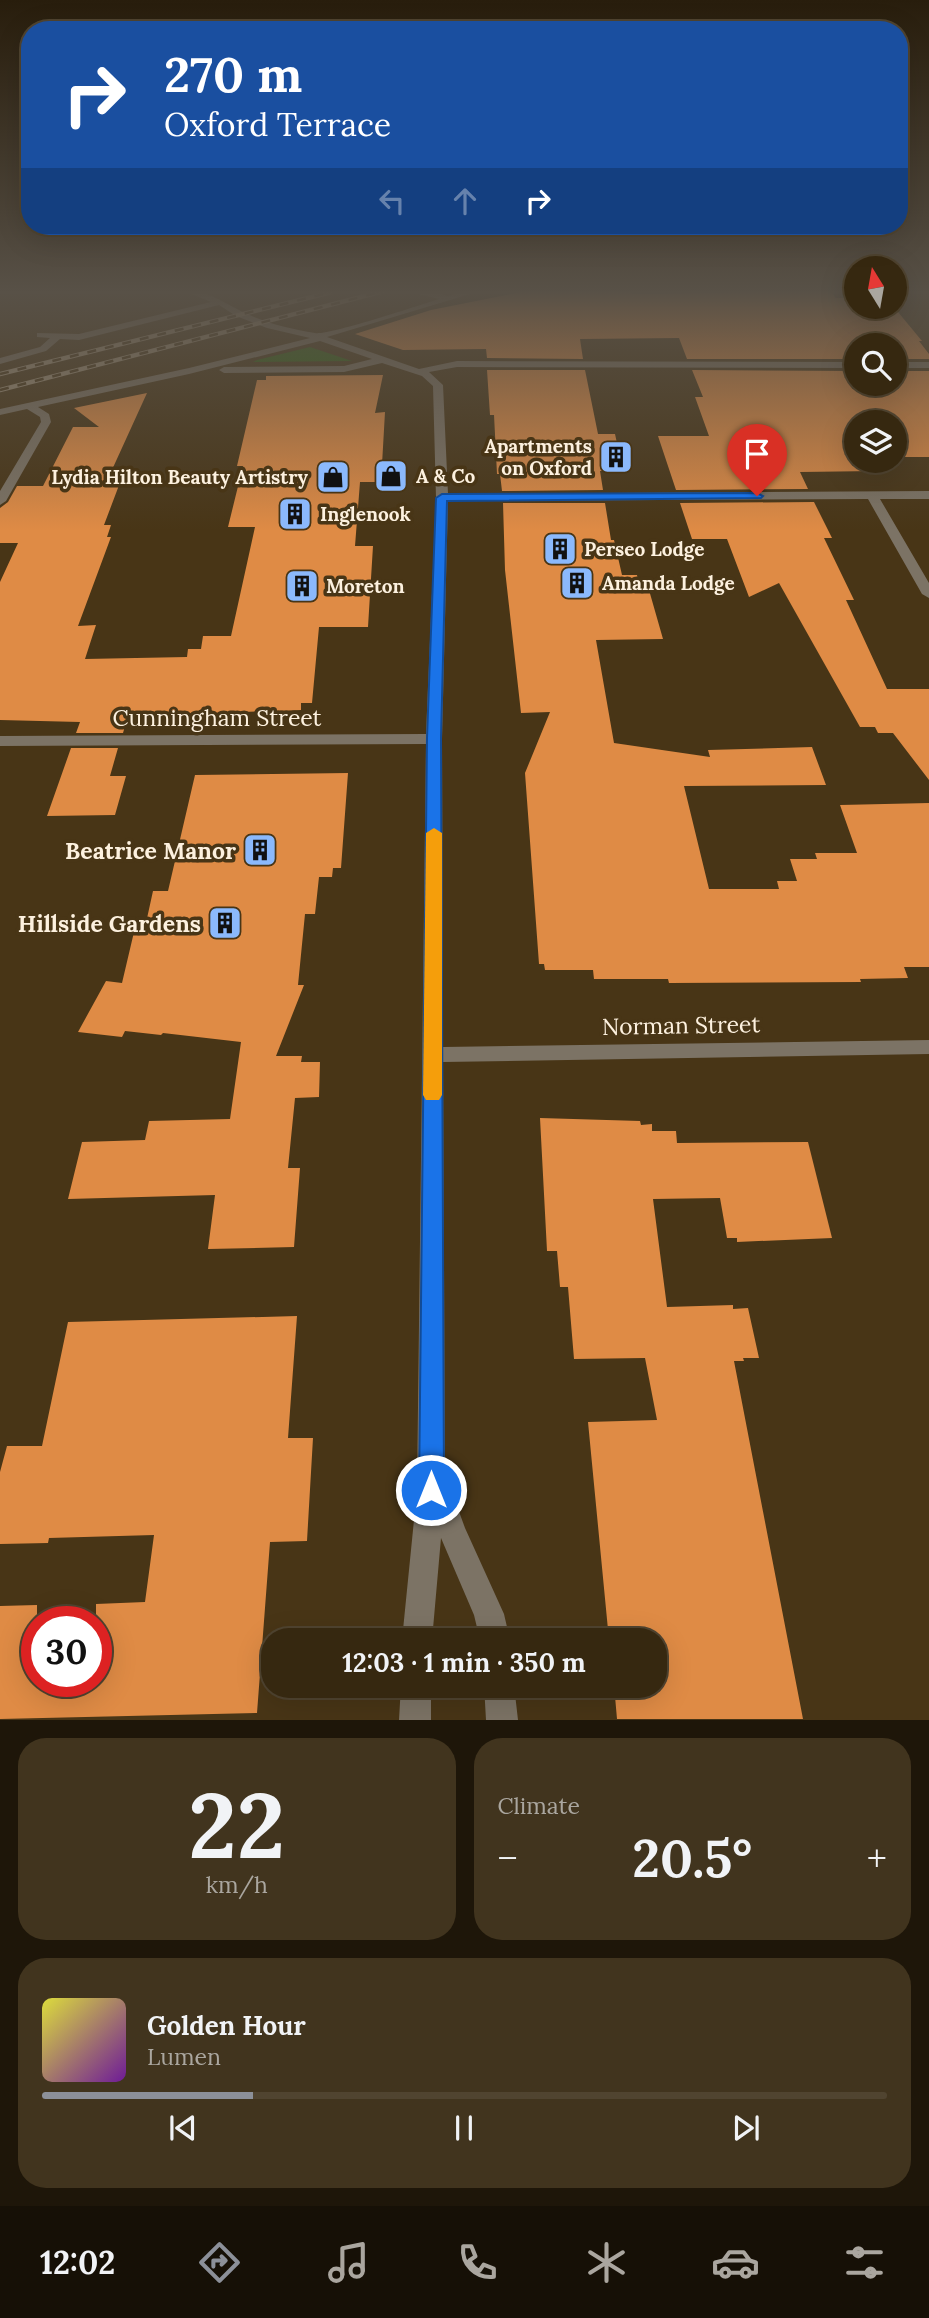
<!DOCTYPE html>
<html lang="en">
<head>
<meta charset="utf-8">
<style>
	:root { --surface:#362810; --page:#41341e; --text:#f1f3f6; --muted:#aaa69f; --line:#504430; --accent:#8c9099 }
	body { margin:0; font-family:Lora,serif; background:var(--page); color:var(--text); height:100vh; display:flex; flex-direction:column; font-size:26px; white-space:nowrap }
	* { box-sizing:border-box; margin:0 }
	p { font-size:23px; color:var(--muted) }
	.icon { flex:none; width:38px; height:38px; fill:none; stroke:currentColor; stroke-width:2; stroke-linecap:round; stroke-linejoin:round }
	.map { position:relative; height:1720px; overflow:hidden }
	.details { display:flex; flex-direction:column; gap:18px; padding:18px; background:#1e1609; flex:1 }
	.details>* { flex:none }
	.top-card { position:absolute; left:21px; top:21px; width:887px; height:214px; border-radius:28px; box-shadow:0 7px 28px #0002,0 0 0 2px var(--line); background:#1a4fa0; color:#fff; overflow:hidden }
	.needle { width:46px; rotate:349deg }
	.buttons { position:absolute; left:844px; top:256px; display:grid; gap:14px }
	.buttons a { display:grid; place-items:center; width:63px; height:63px; border-radius:50%; background:var(--surface); box-shadow:0 7px 28px #0002,0 0 0 2px var(--line); font-size:35px }
	.speed { position:absolute; left:21px; top:1606px; display:flex; gap:14px; font-size:35px; font-weight:700; text-align:center }
	.speed>* { display:grid; place-content:center; width:91px; height:91px; border-radius:50%; background:var(--surface); box-shadow:0 7px 28px #0002,0 0 0 2px var(--line); line-height:1 }
	.speed .limit { border:10px solid #d22; background:#fff; color:#111 }
	.pin { position:absolute; display:grid; place-items:center; width:60px; height:60px; color:#fff; margin:-72px -30px; border-radius:50% 50% 50% 0; rotate:-45deg; box-shadow:0 0 7px #0007 }
	.pin .icon { rotate:45deg }
	.me { position:absolute; width:77px; margin:-38px; rotate:0deg; stroke-linejoin:round; filter:drop-shadow(0 0 5px #0008) }
	.turn { display:flex; align-items:center; gap:24px; height:147px; padding:0 28px; font-size:32px }
	.turn .icon { width:91px; height:91px; stroke-width:2.5 }
	.turn b { display:block; font-size:49px; line-height:60px }
	.lanes { display:flex; align-items:center; height:66px; padding:0 28px; background:#0003; justify-content:center; gap:35px; direction:ltr }
	.lanes .off { opacity:.35 }
	.big { font-size:52px; font-weight:700; line-height:1.1 }
	.details .card { flex:1; display:flex; flex-direction:column; justify-content:center; gap:10px; min-width:0; padding:0 24px; border-radius:28px; background:var(--page) }
	.details .dial { align-items:center; gap:0 }
	.dial b { font-size:91px; line-height:1 }
	.song { display:flex; align-items:center; gap:21px }
	.cover { width:84px; height:84px; border-radius:10px; background:linear-gradient(135deg,hsl(60 70% 55%),hsl(280 70% 35%)) }
	.played { height:7px; border-radius:4px; background:linear-gradient(90deg,var(--accent) 25%,var(--line) 25%) }
	.keys { display:flex; justify-content:space-around; direction:ltr }
	.heat { display:flex; justify-content:space-between; align-items:center; font-size:38px; direction:ltr }
	.details .tiles { flex:1; display:grid; gap:18px; grid-template-columns:1fr 1fr }
	.card:last-child { grid-column:span 2 }
	.trip { position:absolute; left:261px; top:1628px; width:406px; height:70px; border-radius:28px; background:var(--surface); box-shadow:0 7px 28px #0002,0 0 0 2px var(--line); font-weight:700; line-height:70px; text-align:center }
	.tabs { display:flex; height:112px; justify-content:space-around; align-items:center; background:#161006; color:var(--muted) }
	.tabs .icon { width:49px; height:49px }
	.tabs .current { color:var(--accent) }
	.tabs b { font-size:32px; color:var(--text) }
	.map>svg:first-child { display:block }
</style>
</head>
<body>
<div class="map">
<svg width="929" height="1720" viewBox="0 0 929 1720">
	<rect width="100%" height="100%" fill="#483516"/>
	<path fill="#2c6410" d="M310,347L352,361L253,362L257,360Z"/>
	<path fill="#df8b45" d="M526,291H631L632,294L830,291L836,298H856V306H893L922,341H919L929,354V359H894V345H856V359H687L679,338L580,339L583,359L487,358L486,349L403,350L355,334L431,310Z
		M487,370H585L598,434H615L623,471H600L603,490L502,491L500,474H497L494,415H490Z
		M692,370L856,371V383H894V371H929V457H894V422H856V460H883L888,468H874L876,471L800,472L808,489L676,490L658,436H709L695,397H703Z
		M383,375L375,413L385,412L381,482H360L355,546H373L368,627H319L312,703H301V710L128,716L123,733H76L80,722L0,720V582L18,543H0V508L8,502L17,486H43L73,427H99L74,408L147,393L111,472H124L104,525H111L107,537H111L78,626L96,625L85,659L187,657L188,649H201L203,636H231L255,527H228L243,466H237L257,380H266V376Z
		M814,502L832,538H824L854,600H846L887,689H929V780L893,733H878L875,727H860L779,583L749,597L727,539H692L680,503Z
		M503,503H605L611,540H614L622,575H637L640,590H649L663,639L596,640L614,743L710,757L708,750L812,747L826,785L684,786L709,889H779L777,881H797L790,859H817L815,853H857L840,805L929,803V967H904L908,978L860,979L861,982L669,983L668,979H594L593,970H545L544,964H539L525,773L550,712L521,713L505,570Z
		M71,748H118L110,776H126L115,815L47,816Z
		M348,773L341,868H333L332,877H319L315,914H305L298,985H304L276,1056H302L301,1062H320L319,1097L295,1098L288,1168H300L294,1247L208,1249L215,1195L68,1199L82,1142L145,1140L149,1121L230,1119L241,1042L163,1033L161,1035L125,1031L122,1037L78,1032L106,981L122,983L134,932H144L153,891H168L195,775Z
		M540,1118L640,1121L641,1125L652,1124V1131H676L677,1143L808,1142L832,1238L737,1242V1238H727L720,1198L653,1199L667,1307L733,1305V1309L748,1308L759,1358H743L744,1361H734L803,1719H617L614,1685H654V1640H609L588,1422L657,1420L645,1358L574,1359L568,1287H560L557,1251H547Z
		M297,1316L288,1438H313L307,1541L270,1542L257,1713L0,1719V1606L37,1605V1682H96V1604L145,1602L154,1535L49,1538L48,1543L0,1544V1472L7,1446H42L68,1322Z"/>
	<g fill="none" stroke-linecap="round" stroke-linejoin="round">
		<path fill="#7c7365" fill-rule="evenodd" d="M184,291C207,289 223,303 243,312C265,323 291,329 315,333C327,336 420,305 439,299L406,291H431L448,296L468,291H480L327,337L419,369L457,361L856,362V368L457,367L429,372L443,385L448,494L929,491V499H880L929,583V598L922,594L868,499L448,501L442,739L443,1047L929,1040V1054L443,1062L445,1473L465,1528L504,1614L510,1640H480L474,1615L441,1538L432,1640H402L417,1490L426,744L0,746V736L426,734L436,498L433,386L422,376L382,363L344,372L224,373L219,370L224,367L344,366L372,359L320,341L189,374L38,407L49,414L51,422L6,501L0,505V491L41,422L40,417L27,409L0,415V409L189,368L310,338L267,328L236,316L219,305L79,340L60,339L46,351L0,364V358L40,347L50,338L37,337V333L79,334L211,302Z
			M894,362H929V368H894Z
			M401,1685H431V1720H399Z
			M484,1685H514L518,1720H486Z"/>
		<defs>
			<path id="rail" d="M0,374L336,291
				M0,390L384,291"/>
		</defs>
		<use href="#rail" stroke="#a4957d" stroke-width="4.5"/>
		<use href="#rail" stroke="#483516" stroke-width="2.5" stroke-dasharray="9" stroke-linecap="butt"/>
	</g>
	<linearGradient id="sky" x2="0" y2="1"><stop stop-color="#281d0c"/><stop offset="0.55" stop-color="#585147"/><stop offset="1" stop-color="#585147" stop-opacity="0"/></linearGradient>
	<rect width="929" height="531" fill="url(#sky)"/>
	<path fill="#1a73e8" stroke="#114b97" stroke-width="2" d="M757,493L763,496L761,498L447,501L441,738L444,1490L440,1499L431,1502L423,1499L419,1490L427,738L436,498L442,494Z"/>
	<path fill="#f59e0b" d="M434,828L442,833V1095L439,1100H426L423,1095L426,833Z"/>
	<defs>
		<symbol id="building-square" viewBox="-11 -11 22 22"><rect x="-9" y="-9" width="18" height="18" rx="4" fill="#8bb9fc" stroke="#483516"/><path d="M-4-6H4V6H1V3H-1V6H-4ZM-2.5-4.3h1.7v1.8h-1.7ZM.8-4.3h1.7v1.8H.8ZM-2.5-1h1.7V.8h-1.7ZM.8-1h1.7V.8H.8Z" fill="#111"/></symbol>
		<symbol id="shop-square" viewBox="-11 -11 22 22"><rect x="-9" y="-9" width="18" height="18" rx="4" fill="#8bb9fc" stroke="#483516"/><path d="M-5-2.5h2.3a2.7 3.5 0 0 1 5.4 0H5L5.5 6h-11ZM-1.5-2.5h3a1.5 2.3 0 0 0-3 0Z" fill="#111"/></symbol>
	</defs>
	<g fill-rule="evenodd">
		<use href="#building-square" x="597" y="438" width="38" height="38"/>
		<use href="#shop-square" x="372" y="457" width="38" height="38"/>
		<use href="#shop-square" x="314" y="458" width="38" height="38"/>
		<use href="#building-square" x="276" y="495" width="38" height="38"/>
		<use href="#building-square" x="541" y="530" width="38" height="38"/>
		<use href="#building-square" x="558" y="564" width="38" height="38"/>
		<use href="#building-square" x="283" y="567" width="38" height="38"/>
		<use href="#building-square" x="241" y="831" width="38" height="38"/>
		<use href="#building-square" x="206" y="904" width="38" height="38"/>
	</g>
	<g text-anchor="middle" dominant-baseline="central" stroke-width="7" stroke-linejoin="round" paint-order="stroke">
		<g font-size="19" font-weight="bold" fill="#fdf1df" stroke="#483516" text-anchor="start">
			<text x="592" y="446" text-anchor="end">Apartments<tspan x="592" dy="22">on Oxford</tspan></text>
			<text x="416" y="476">A &amp; Co</text>
			<text x="308" y="477" text-anchor="end">Lydia Hilton Beauty Artistry</text>
			<text x="320" y="514">Inglenook</text>
			<text x="584" y="549">Perseo Lodge</text>
			<text x="602" y="583">Amanda Lodge</text>
			<text x="326" y="586">Moreton</text>
		</g>
		<g font-size="23" fill="#fdf1df" stroke="#483516">
			<text x="217" y="717">Cunningham Street</text>
			<text transform="translate(681 1025) rotate(-1)">Norman Street</text>
		</g>
		<g font-size="23" font-weight="bold" fill="#fdf1df" stroke="#483516" text-anchor="end">
			<text x="236" y="850">Beatrice Manor</text>
			<text x="201" y="923">Hillside Gardens</text>
		</g>
	</g>
</svg>
<div class="buttons">
<a><svg class="needle" viewBox="-14 -14 28 28"><path d="M0-13l5 13h-10z" fill="#e53935"/><path d="M0 13l5-13h-10z" fill="#aaa69f"/></svg></a>
<a><svg class="icon" aria-label="search" viewBox="0 0 24 24"><circle cx="10" cy="10" r="6"/><path d="M15 15l6 6"/></svg></a>
<a><svg class="icon" aria-label="layers" viewBox="0 0 24 24"><path d="M12 4l9 5-9 5-9-5zM3 14l9 5 9-5"/></svg></a>
</div>
<div class="speed"><div class="limit">30</div></div>
<div class="pin" style="left:757px;top:496px;background:#d93025"><svg class="icon" aria-label="arrive" viewBox="0 0 24 24"><path d="M6 21V4h12l-3 4 3 4H6"/></svg></div>
<svg class="me" style="left:431px;top:1490px" viewBox="-20 -20 40 40"><circle r="17" fill="#1a73e8" stroke="#fff" stroke-width="3"/><path d="M0-11L8 9 0 5-8 9z" fill="#fff"/></svg>
<div class="trip">12:03 · 1 min · 350 m</div>
<div class="top-card">
<div class="turn"><svg class="icon" aria-label="right" viewBox="0 0 24 24"><path d="M7 20v-9h11M14 6l5 5-5 5"/></svg><div><b>270 m</b>Oxford Terrace</div></div>
<div class="lanes"><svg class="icon off" aria-label="left" viewBox="0 0 24 24"><path d="M17 20v-9H6M10 6l-5 5 5 5"/></svg><svg class="icon off" aria-label="ahead" viewBox="0 0 24 24"><path d="M12 20V5M6 11l6-6 6 6"/></svg><svg class="icon" aria-label="right" viewBox="0 0 24 24"><path d="M7 20v-9h11M14 6l5 5-5 5"/></svg></div>
</div>
</div>
<section class="details">
<div class="tiles">
<div class="card dial"><b>22</b><p>km/h</p></div>
<div class="card"><p>Climate</p>
<div class="heat"><a>−</a><b class="big">20.5°</b><a>+</a></div>
</div>
<div class="card">
<div class="song"><i class="cover"></i><div><b>Golden Hour</b><p>Lumen</p></div></div>
<div class="played"></div>
<div class="keys"><svg class="icon" aria-label="previous" viewBox="0 0 24 24"><path d="M18 5L8 12l10 7zM5 5v14"/></svg><svg class="icon" aria-label="pause" viewBox="0 0 24 24"><path d="M8 5v14M16 5v14"/></svg><svg class="icon" aria-label="next" viewBox="0 0 24 24"><path d="M6 5l10 7-10 7zM19 5v14"/></svg></div>
</div>
</div>
</section>
<nav class="tabs">
<b>12:02</b>
<svg class="icon current" aria-label="directions" viewBox="0 0 24 24"><path d="M12 3l9 9-9 9-9-9zM9 14v-3h6M13 9l2 2-2 2"/></svg>
<svg class="icon" aria-label="music" viewBox="0 0 24 24"><path d="M9 18V5l10-2v13"/><circle cx="6" cy="18" r="3"/><circle cx="16" cy="16" r="3"/></svg>
<svg class="icon" aria-label="phone" viewBox="0 0 24 24"><path d="M5 4h4l2 5-3 2q2 4 5 5l2-3 5 2v4C11 20 4 13 5 4z"/></svg>
<svg class="icon" aria-label="climate" viewBox="0 0 24 24"><path d="M12 3v18M4 7l16 10M4 17L20 7"/></svg>
<svg class="icon" aria-label="car" viewBox="0 0 24 24"><path d="M5 17H2v-5l4-1 3-4h7l3 4 3 1v5h-3M9 17h6M6 11h13"/><circle cx="7" cy="17" r="2"/><circle cx="17" cy="17" r="2"/></svg>
<svg class="icon" aria-label="filters" viewBox="0 0 24 24"><path d="M4 7h16M4 17h16"/><circle cx="9" cy="7" r="2"/><circle cx="15" cy="17" r="2"/></svg>
</nav>
</body>
</html>
